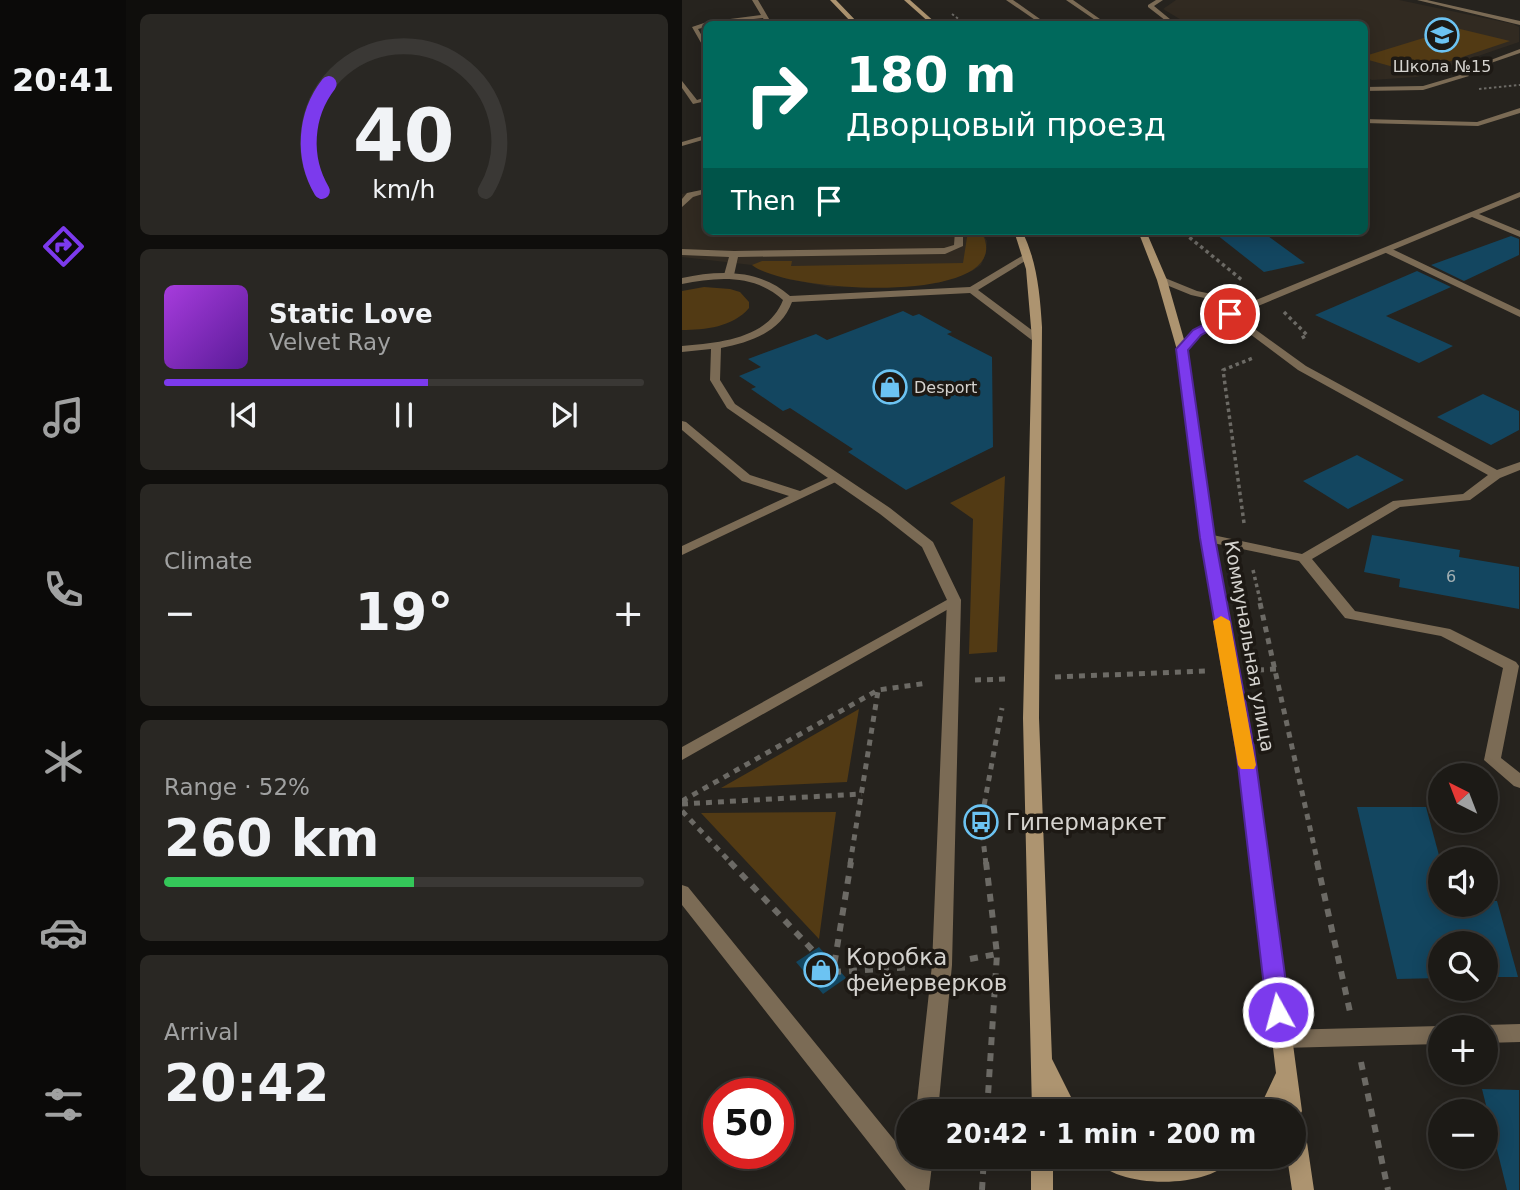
<!DOCTYPE html>
<html lang="en">
<head>
<meta charset="utf-8">
<style>
	:root { --surface:#1c1a16; --page:#292723; --text:#f1f3f6; --muted:#a0a1a1; --line:#3a3835; --accent:#7c3aed }
	body { margin:0; font-family:"DejaVu Sans",sans-serif; background:var(--page); color:var(--text); height:100vh; display:flex; flex-direction:column; font-size:26px; white-space:nowrap }
	* { box-sizing:border-box; margin:0 }
	p { font-size:23px; color:var(--muted) }
	.icon { flex:none; width:38px; height:38px; fill:none; stroke:currentColor; stroke-width:2; stroke-linecap:round; stroke-linejoin:round }
	.map { position:relative; flex:1; overflow:hidden }
	.drawer { display:flex; flex-direction:column; gap:14px; padding:14px; background:#0f0e0c; width:556px }
	.drawer>* { flex:none }
	.top-card { position:absolute; left:21px; top:21px; width:665px; height:214px; border-radius:10px; box-shadow:0 4px 18px #0003,0 0 0 2px var(--line); background:#00695c; color:#fff; overflow:hidden }
	.needle { width:46px; rotate:318deg }
	.fabs { position:absolute; left:746px; top:763px; display:grid; gap:14px }
	.fabs a { display:grid; place-items:center; width:70px; height:70px; border-radius:50%; background:var(--surface); box-shadow:0 4px 18px #0003,0 0 0 2px var(--line); font-size:35px }
	.speed { position:absolute; left:21px; top:1078px; display:flex; gap:14px; font-size:35px; font-weight:700; text-align:center }
	.speed>* { display:grid; place-content:center; width:91px; height:91px; border-radius:50%; background:var(--surface); box-shadow:0 4px 18px #0003,0 0 0 2px var(--line); line-height:1 }
	.speed .limit { border:10px solid #d22; background:#fff; color:#111 }
	.pin { position:absolute; display:grid; place-items:center; width:60px; height:60px; color:#fff; margin:-30px; border:4px solid #fff; border-radius:50%; box-shadow:0 2px 7px #0007 }
	.me { position:absolute; width:77px; margin:-38px; rotate:353deg; stroke-linejoin:round; filter:drop-shadow(0 0 5px #0008) }
	.turn { display:flex; align-items:center; gap:24px; height:147px; padding:0 28px; font-size:32px }
	.turn .icon { width:91px; height:91px; stroke-width:2.5 }
	.turn b { display:block; font-size:49px; line-height:60px }
	.then { display:flex; align-items:center; height:66px; padding:0 28px; background:#0003; gap:14px; font-size:26px }
	.big { font-size:52px; font-weight:700; line-height:1.1 }
	.drawer .tile { flex:1; display:flex; flex-direction:column; justify-content:center; gap:10px; min-width:0; padding:0 24px; border-radius:10px; background:var(--page) }
	.drawer .dial { align-items:center; gap:0 }
	.dial svg { height:182px; overflow:visible; fill:none; stroke:var(--line); stroke-width:7; stroke-linecap:round; text-anchor:middle }
	.dial text { fill:var(--text); stroke:none }
	.song { display:flex; align-items:center; gap:21px }
	.cover { width:84px; height:84px; border-radius:10px; background:linear-gradient(135deg,hsl(280 70% 55%),hsl(270 70% 35%)) }
	.played { height:7px; border-radius:4px; background:linear-gradient(90deg,var(--accent) 55%,var(--line) 55%) }
	.keys { display:flex; justify-content:space-around; direction:ltr }
	.heat { display:flex; justify-content:space-between; align-items:center; font-size:38px; direction:ltr }
	.charge { height:10px; border-radius:5px; background:linear-gradient(90deg,#34c759 52%,var(--line) 0) }
	.trip { position:absolute; left:214px; top:1099px; width:410px; height:70px; border-radius:35px; background:var(--surface); box-shadow:0 4px 18px #0003,0 0 0 2px var(--line); font-weight:700; line-height:70px; text-align:center }
	main { display:flex; flex:1; min-height:0 }
	.tabs { display:flex; flex-direction:column; width:126px; justify-content:space-around; align-items:center; background:#0b0a09; color:var(--muted) }
	.tabs .icon { width:49px; height:49px }
	.tabs .selected { color:var(--accent) }
	.tabs b { font-size:32px; color:var(--text) }
	.map>svg:first-child { display:block }
</style>
</head>
<body>
<main>
<nav class="tabs">
<b>20:41</b>
<svg class="icon selected" aria-label="directions" viewBox="0 0 24 24"><path d="M12 3l9 9-9 9-9-9zM9 14v-3h6M13 9l2 2-2 2"/></svg>
<svg class="icon" aria-label="music" viewBox="0 0 24 24"><path d="M9 18V5l10-2v13"/><circle cx="6" cy="18" r="3"/><circle cx="16" cy="16" r="3"/></svg>
<svg class="icon" aria-label="phone" viewBox="0 0 24 24"><path d="M5 4h4l2 5-3 2q2 4 5 5l2-3 5 2v4C11 20 4 13 5 4z"/></svg>
<svg class="icon" aria-label="climate" viewBox="0 0 24 24"><path d="M12 3v18M4 7l16 10M4 17L20 7"/></svg>
<svg class="icon" aria-label="car" viewBox="0 0 24 24"><path d="M5 17H2v-5l4-1 3-4h7l3 4 3 1v5h-3M9 17h6M6 11h13"/><circle cx="7" cy="17" r="2"/><circle cx="17" cy="17" r="2"/></svg>
<svg class="icon" aria-label="filters" viewBox="0 0 24 24"><path d="M4 7h16M4 17h16"/><circle cx="9" cy="7" r="2"/><circle cx="15" cy="17" r="2"/></svg>
</nav>
<section class="drawer">
<div class="tile dial"><svg viewBox="0 0 100 80">
<path d="M14 69A42 42 0 1 1 86 69"/>
<path d="M14 69A42 42 0 0 1 17 22" stroke="#7c3aed"/>
<text x="50" y="56" font-size="32" font-weight="700">40</text>
<text x="50" y="72" font-size="11">km/h</text>
</svg></div>
<div class="tile">
<div class="song"><i class="cover"></i><div><b>Static Love</b><p>Velvet Ray</p></div></div>
<div class="played"></div>
<div class="keys"><svg class="icon" aria-label="previous" viewBox="0 0 24 24"><path d="M18 5L8 12l10 7zM5 5v14"/></svg><svg class="icon" aria-label="pause" viewBox="0 0 24 24"><path d="M8 5v14M16 5v14"/></svg><svg class="icon" aria-label="next" viewBox="0 0 24 24"><path d="M6 5l10 7-10 7zM19 5v14"/></svg></div>
</div>
<div class="tile"><p>Climate</p>
<div class="heat"><a>−</a><b class="big">19°</b><a>+</a></div>
</div>
<div class="tile"><p>Range · 52%</p><b class="big">260 km</b><div class="charge"></div></div>
<div class="tile"><p>Arrival</p><b class="big">20:42</b></div>
</section>
<div class="map">
<svg width="838" height="1190" viewBox="0 0 838 1190">
	<rect width="100%" height="100%" fill="#26231e"/>
	<path fill="#312a21" d="M494,0H717L831,24L837,27V42L735,77L690,80L683,77L682,24H506L481,9Z
		M24,189V231H299L305,241L304,253L299,265L290,271L256,283L148,287L105,279L70,265L0,257V194Z"/>
	<path fill="#523a14" d="M774,28L828,41L733,73L683,59V56Z
		M286,231H299C342,307 105,294 70,265L80,261H110L109,266L281,263Z
		M22,287L48,289L58,292L67,302V308C51,327 23,330 0,330V291Z
		M323,476L315,652L287,654L291,519L268,503Z
		M177,709L165,782L39,788Z
		M154,812L137,939L19,813Z"/>
	<path fill="#134660" d="M530,231H579L623,263L582,272Z
		M829,236L837,239V255L782,281L749,265Z
		M735,271L769,287L704,316L771,346L737,363L633,315Z
		M221,311L231,316L237,314L270,332L265,334L310,357L311,447L224,490L166,452L171,449L108,408L101,411L69,389L74,387L57,376L79,367L66,359L134,334L145,340Z
		M801,394L837,411V430L809,445L755,417Z
		M675,455L722,480L666,509L621,481Z
		M690,535L778,550L777,557L837,567V609L717,587L718,579L682,572Z
		M675,807H744L758,859V905H803V901H815L836,977H803V943H758V978L715,979Z
		M137,947L164,978L141,994L114,962Z
		M800,1089L837,1090V1190H825Z"/>
	<g fill="none" stroke-linecap="round" stroke-linejoin="round">
		<path stroke="#6c6a65" stroke-width="2" stroke-dasharray="2.5 2.5" stroke-linecap="butt" d="M270,14L283,24
			M797,89L838,85"/>
		<path stroke="#6c6a65" stroke-width="2.5" stroke-dasharray="2.5 2.5" stroke-linecap="butt" d="M500,231L504,234"/>
		<path stroke="#6c6a65" stroke-width="3.5" stroke-dasharray="3.5 3.5" stroke-linecap="butt" d="M502,233L560,280
			M602,312L625,335L618,339
			M562,523L541,370L571,358
			M571,570L579,604"/>
		<path stroke="#6c6a65" stroke-width="5" stroke-dasharray="6 6" stroke-linecap="butt" d="M578,603L636,864
			M576,670L594,669
			M373,677L525,671
			M293,680L326,679
			M0,801L196,690L246,683
			M0,804L180,794
			M0,811L50,864
			M168,864L196,691
			M304,864L299,822L320,708"/>
		<path stroke="#6c6a65" stroke-width="6" stroke-dasharray="8 8" stroke-linecap="butt" d="M48,862L151,972L169,862
			M304,862L315,954L305,1111
			M635,862L668,1012
			M288,959L315,954
			M151,972L231,967
			M679,1062L706,1190
			M300,1190L302,1157"/>
		<path fill="#7b6b55" fill-rule="evenodd" d="M70,0H76L90,24H84L81,18L24,24V27L16,29L24,43V49L22,48L10,27L25,22L79,15Z
			M324,0H331L365,24H359Z
			M474,0H481L472,6L494,24H488L466,7V5Z
			M735,0H745L838,21V25Z
			M838,49V53L803,65L798,64Z
			M785,73L787,76L741,90L682,91V87L741,86Z
			M0,81L15,100L24,97V101L11,104L0,88Z
			M838,108V113L796,126L682,123V119L795,122Z
			M24,135V139L0,146V142Z
			M24,189V193L11,197L0,207V199L5,193Z
			M273,231H281V246L263,254L56,257L52,275L47,278L42,275L47,257L0,255V249L52,251L262,248L272,245Z
			M702,248H708L838,310V317L702,252Z
			M548,311L624,366L815,470L838,462V470L818,478L788,500L718,507L630,559L673,611L768,629L834,662L837,666L819,758L838,773V788L832,786L802,760L821,668L759,636L663,618L617,561L526,542L519,538L526,534L620,554L711,501L781,494L806,475L616,370L544,316L543,314Z
			M0,421L4,422L68,475L118,491L150,476L154,475L160,479L0,555V546L107,496L60,481L0,430Z
			M272,596L279,600L277,603L0,760V747Z
			M0,885L6,887L244,1179L247,1187L246,1190H224L0,905Z
			M838,1024V1042L803,1043V1027H797L803,1025Z
			M758,1026L762,1027H758V1044L599,1048L592,1046L589,1039L592,1032L599,1030Z"/>
		<path fill="#7b6b55" fill-rule="evenodd" d="M384,0H391L425,24H419Z
			M838,192V197L797,214L838,231V237L790,217L540,321L519,334L504,352H496L495,350C513,326 531,318 558,306L509,295L477,282V278H483L515,291L569,302Z
			M345,253L350,256L348,258L296,290L359,337V341H351L288,293L110,302C99,332 69,342 39,348L38,380L53,404L208,508L251,542L279,600L270,965L256,1111H234L250,965L265,600L240,547L198,514L45,408L28,380L29,349L0,352V346C37,343 86,339 101,300C72,274 36,277 0,284V278C38,270 78,269 108,296L288,287Z
			M229,1157H251L247,1190H225Z"/>
		<path fill="#ad9470" fill-rule="evenodd" d="M148,0H154L177,24H171Z
			M222,0H228L255,24H249Z
			M332,231H340C355,261 358,294 360,327L357,718L370,1059L396,1111H374L371,1106L372,1111H350L341,718L350,339L344,269Z
			M456,231H464L485,280L505,350L533,538L571,748L620,1111L618,1115L622,1122L632,1190H610L605,1157H611V1111H576L594,1073L555,748L519,538L495,350L475,280Z
			M349,1157H371V1190H349Z
			M412,1157H439L444,1162L473,1170L511,1165L522,1157H551C532,1190 431,1190 412,1157Z"/>
	</g>
	<path fill="#7c3aed" stroke="#51269a" stroke-width="2" d="M548,311L552,312V317L519,335L506,350L533,538L572,748L608,1012L604,1019L596,1022L588,1019L585,1012L554,748L518,538L494,349L511,330Z"/>
	<path fill="#f59e0b" d="M539,616L548,621L574,765L572,769H559L556,765L531,621Z"/>
	<defs>
		<symbol id="school-ring" viewBox="-11 -11 22 22"><circle r="9.5" fill="#1d1914" stroke="#6cc3f2" stroke-width="1.5"/><path d="M0-5L7-2L0 1L-7-2ZM-4 1L0 2.5L4 1V4Q0 6-4 4Z" fill="#6cc3f2"/></symbol>
		<symbol id="shop-ring" viewBox="-11 -11 22 22"><circle r="9.5" fill="#1d1914" stroke="#6cc3f2" stroke-width="1.5"/><path d="M-5-2.5h2.3a2.7 3.5 0 0 1 5.4 0H5L5.5 6h-11ZM-1.5-2.5h3a1.5 2.3 0 0 0-3 0Z" fill="#6cc3f2"/></symbol>
		<symbol id="bus-ring" viewBox="-11 -11 22 22"><circle r="9.5" fill="#1d1914" stroke="#6cc3f2" stroke-width="1.5"/><path d="M-5-6H5V4H4V6H2V4H-2V6H-4V4H-5ZM-3.5-4V0h7V-4ZM-3.5 1.2v1.5H-2V1.2ZM2 1.2v1.5H3.5V1.2Z" fill="#6cc3f2"/></symbol>
	</defs>
	<g fill-rule="evenodd">
		<use href="#school-ring" x="741" y="16" width="38" height="38"/>
		<use href="#shop-ring" x="189" y="368" width="38" height="38"/>
		<use href="#bus-ring" x="280" y="803" width="38" height="38"/>
		<use href="#shop-ring" x="120" y="951" width="38" height="38"/>
	</g>
	<g text-anchor="middle" dominant-baseline="central" stroke-width="7" stroke-linejoin="round" paint-order="stroke">
		<g font-size="16" fill="#d5d3cf" stroke="#1d1914">
			<text x="760" y="66">Школа №15</text>
			<text x="232" y="387" text-anchor="start">Desport</text>
		</g>
		<g font-size="16" fill="#a4b0b3">
			<text x="769" y="576">6</text>
		</g>
		<g font-size="19" fill="#d5d3cf" stroke="#1d1914">
			<text transform="translate(568 646) rotate(80)">Коммунальная улица</text>
		</g>
		<g font-size="23" fill="#d5d3cf" stroke="#1d1914" text-anchor="start">
			<text x="324" y="822">Гипермаркет</text>
			<text x="164" y="957">Коробка<tspan x="164" dy="26">фейерверков</tspan></text>
		</g>
	</g>
</svg>
<div class="fabs">
<a><svg class="needle" viewBox="-14 -14 28 28"><path d="M0-13l5 13h-10z" fill="#e53935"/><path d="M0 13l5-13h-10z" fill="#a0a1a1"/></svg></a>
<a><svg class="icon" aria-label="sound" viewBox="0 0 24 24"><path d="M4 9h4l5-4v14l-5-4H4zM17 9q2 3 0 6"/></svg></a>
<a><svg class="icon" aria-label="search" viewBox="0 0 24 24"><circle cx="10" cy="10" r="6"/><path d="M15 15l6 6"/></svg></a>
<a>+</a>
<a>−</a>
</div>
<div class="speed"><div class="limit">50</div></div>
<div class="pin" style="left:548px;top:314px;background:#d93025"><svg class="icon" aria-label="arrive" viewBox="0 0 24 24"><path d="M6 21V4h12l-3 4 3 4H6"/></svg></div>
<svg class="me" style="left:596px;top:1012px" viewBox="-20 -20 40 40"><circle r="17" fill="#7c3aed" stroke="#fff" stroke-width="3"/><path d="M0-11L8 9 0 5-8 9z" fill="#fff"/></svg>
<div class="trip">20:42 · 1 min · 200 m</div>
<div class="top-card">
<div class="turn"><svg class="icon" aria-label="right" viewBox="0 0 24 24"><path d="M7 20v-9h11M14 6l5 5-5 5"/></svg><div><b>180 m</b>Дворцовый проезд</div></div>
<div class="then">Then<svg class="icon" aria-label="arrive" viewBox="0 0 24 24"><path d="M6 21V4h12l-3 4 3 4H6"/></svg></div>
</div>
</div>
</main>
</body>
</html>
